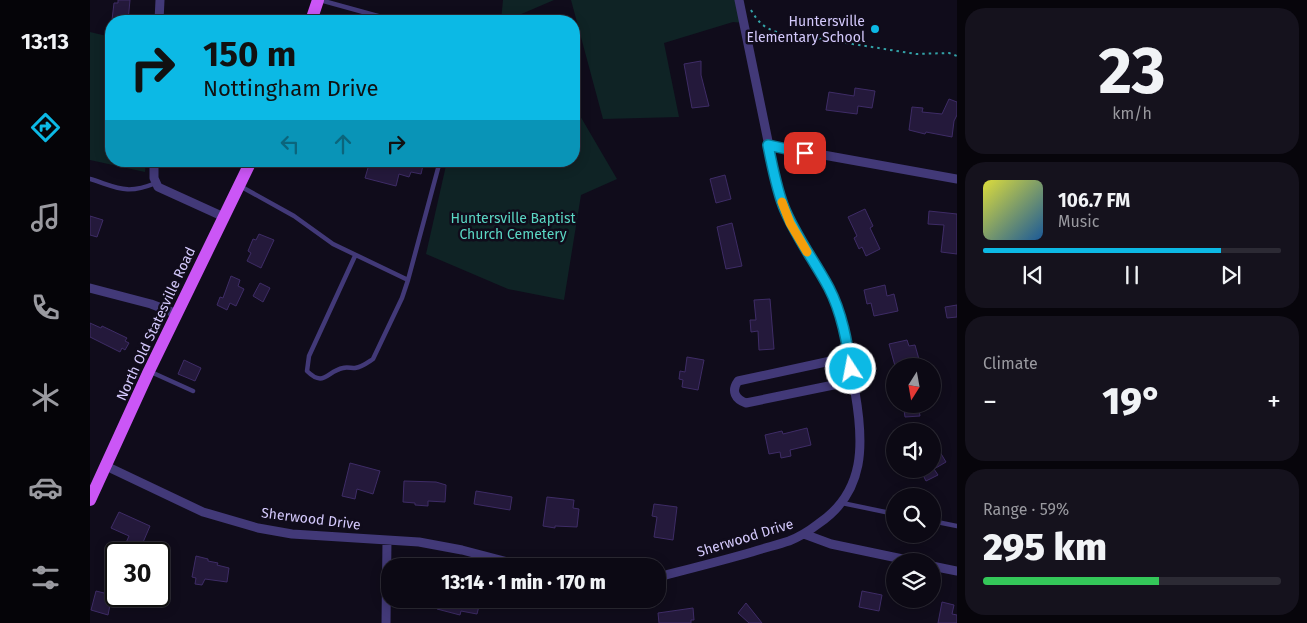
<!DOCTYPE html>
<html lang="en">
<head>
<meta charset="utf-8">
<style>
	:root { --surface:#0c0914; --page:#15121d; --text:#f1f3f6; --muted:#9a9aa0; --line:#2c2a34; --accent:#0cb9e5 }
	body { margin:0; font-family:"Fira Sans",sans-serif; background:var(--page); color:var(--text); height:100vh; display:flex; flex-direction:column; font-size:19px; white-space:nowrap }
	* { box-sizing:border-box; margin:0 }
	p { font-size:16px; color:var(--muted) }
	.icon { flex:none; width:28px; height:28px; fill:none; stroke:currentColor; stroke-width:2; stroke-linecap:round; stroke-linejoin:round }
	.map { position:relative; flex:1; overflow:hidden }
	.drawer { display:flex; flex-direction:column; gap:8px; padding:8px; background:#07050b; width:350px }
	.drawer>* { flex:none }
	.top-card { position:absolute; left:15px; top:15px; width:475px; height:152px; border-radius:20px; box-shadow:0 2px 12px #0003,0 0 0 1px var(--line); background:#0cb9e5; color:#111; overflow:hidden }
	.needle { width:32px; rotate:191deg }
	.fabs { position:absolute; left:796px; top:358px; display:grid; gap:10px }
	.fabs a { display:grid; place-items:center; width:55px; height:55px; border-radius:50%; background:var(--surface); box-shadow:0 2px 12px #0003,0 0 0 1px var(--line); font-size:25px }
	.speed { position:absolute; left:15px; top:542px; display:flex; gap:10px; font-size:25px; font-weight:700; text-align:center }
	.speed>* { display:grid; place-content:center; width:65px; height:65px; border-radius:50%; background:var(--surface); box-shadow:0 2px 12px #0003,0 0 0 1px var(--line); line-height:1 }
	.speed .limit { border:2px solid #111; border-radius:8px; background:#fff; color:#111 }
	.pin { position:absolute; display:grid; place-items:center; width:42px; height:42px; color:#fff; margin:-21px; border-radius:10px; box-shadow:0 2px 8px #0006 }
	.me { position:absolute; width:55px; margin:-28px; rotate:349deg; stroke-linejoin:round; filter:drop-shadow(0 0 4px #0008) }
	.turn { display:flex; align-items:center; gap:18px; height:105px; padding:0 15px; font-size:22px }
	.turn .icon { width:65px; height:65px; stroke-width:2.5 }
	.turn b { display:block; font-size:35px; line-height:42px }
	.lanes { display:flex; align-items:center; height:48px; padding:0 15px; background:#0003; justify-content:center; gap:25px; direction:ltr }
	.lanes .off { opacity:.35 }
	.big { font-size:38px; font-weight:800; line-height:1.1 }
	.drawer .card { flex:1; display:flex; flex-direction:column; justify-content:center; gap:8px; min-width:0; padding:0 18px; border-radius:20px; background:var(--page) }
	.drawer .dial { align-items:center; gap:0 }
	.dial b { font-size:65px; line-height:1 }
	.song { display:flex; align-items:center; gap:15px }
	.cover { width:60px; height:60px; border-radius:8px; background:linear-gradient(135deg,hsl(60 70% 55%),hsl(210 70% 35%)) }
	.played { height:5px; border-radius:2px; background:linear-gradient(90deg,var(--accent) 80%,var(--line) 80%) }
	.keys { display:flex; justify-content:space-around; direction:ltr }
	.heat { display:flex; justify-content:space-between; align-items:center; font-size:28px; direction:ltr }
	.charge { height:8px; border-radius:4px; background:linear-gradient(90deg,#34c759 59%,var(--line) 0) }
	.trip { position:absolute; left:291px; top:558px; width:285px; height:50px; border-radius:20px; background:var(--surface); box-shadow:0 2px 12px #0003,0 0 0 1px var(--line); font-weight:800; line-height:50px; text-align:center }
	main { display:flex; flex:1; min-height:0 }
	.tabs { display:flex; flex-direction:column; width:90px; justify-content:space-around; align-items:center; background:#050408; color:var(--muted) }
	.tabs .icon { width:35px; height:35px }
	.tabs .active { color:var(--accent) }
	.tabs b { font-size:22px; color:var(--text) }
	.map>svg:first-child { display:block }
</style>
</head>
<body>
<main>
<nav class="tabs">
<b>13:13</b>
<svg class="icon active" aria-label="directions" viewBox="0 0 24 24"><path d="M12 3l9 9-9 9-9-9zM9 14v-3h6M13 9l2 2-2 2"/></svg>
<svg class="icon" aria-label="music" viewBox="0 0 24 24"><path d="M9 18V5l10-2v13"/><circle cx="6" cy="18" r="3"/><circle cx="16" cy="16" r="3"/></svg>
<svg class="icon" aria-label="phone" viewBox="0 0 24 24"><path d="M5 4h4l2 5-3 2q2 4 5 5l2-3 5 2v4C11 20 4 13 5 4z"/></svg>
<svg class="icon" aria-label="climate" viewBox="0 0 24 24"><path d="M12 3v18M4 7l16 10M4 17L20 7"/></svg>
<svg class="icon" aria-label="car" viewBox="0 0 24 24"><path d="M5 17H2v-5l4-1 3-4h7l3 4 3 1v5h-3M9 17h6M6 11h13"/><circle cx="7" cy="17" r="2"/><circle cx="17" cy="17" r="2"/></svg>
<svg class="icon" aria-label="filters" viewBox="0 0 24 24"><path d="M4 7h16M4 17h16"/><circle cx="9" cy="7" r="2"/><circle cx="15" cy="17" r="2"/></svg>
</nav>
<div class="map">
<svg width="867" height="623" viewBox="0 0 867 623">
	<rect width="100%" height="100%" fill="#100c1b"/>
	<path fill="#0f2325" d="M413,0H464L415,21H411Z
		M481,0H649L654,23L643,22L574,43L589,117L513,119Z
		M0,32L21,37V161H56L55,172L0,160Z
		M489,114L527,179L491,195L474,300L418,289L336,254L357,161H420L432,165V161H484V115Z"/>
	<path fill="#24193b" stroke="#3e2c66" d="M28,0H40L38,21L22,20L24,3H28Z
		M611,61V75L619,106L602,108L594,64Z
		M765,88L785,91L782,108L768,106L767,114L736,110L739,92L764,96Z
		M859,99L867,102V115L864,121L862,137L836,132L835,134L819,130L822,107L833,108L832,112L852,114Z
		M280,161H334L331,174L321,172L319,177L309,174L306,186L275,178Z
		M635,175L641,199L626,203L620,179Z
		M775,209L783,226L780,228L790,249L776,256L772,247L769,249L764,238L767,236L758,217Z
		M839,211L867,214V254L851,252L854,225L838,224Z
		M0,216L13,220L7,237L0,235Z
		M642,223L652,266L636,269L627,227Z
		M169,234L184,240L171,268L157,261L161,253L158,251L163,239L166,240Z
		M141,276L150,280L148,286L154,289L146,306L140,303L137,310L127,305L130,297L133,298Z
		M170,283L180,288L173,302L163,296Z
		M795,285L797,296L804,294L808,311L784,316L781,303L777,304L774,290Z
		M680,299L684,349L669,350L668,331L661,332L660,320H666L664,300Z
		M867,305V317L857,318L855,307Z
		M0,323L11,328L12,326L37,338L35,341L39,343L35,350L32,348L30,352L0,337Z
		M817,340L819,346L825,345L830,363L817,366H805L799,344Z
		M597,357L614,360L608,390L592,387L593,380L589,379L590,371L595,372Z
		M94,360L111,368L105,381L88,374Z
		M813,404H828L830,416L815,417Z
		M717,428L721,445L700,450L701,456L691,458L690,452L679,454L675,435L692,431L693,434Z
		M850,452L856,462L844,469L848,475L836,481L830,469H842V456Z
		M260,463L290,471L283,494L267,489L265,499L252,496Z
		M314,481L346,482L356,485L355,502L338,501V506L325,505V503L313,502Z
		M386,491L422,497L420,510L384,504Z
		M457,497L484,500L483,508L489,509L487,527L465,526V528L453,526Z
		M564,504L587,507L583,540L564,537L567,517L562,516Z
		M29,512L60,526L48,554H31L39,536L21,528Z
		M106,556L118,559V561L128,563L127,565L139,568L137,582L115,579L112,585L105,584L106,578L102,577Z
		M6,591L22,595L18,615L1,610Z
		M772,591L792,595L789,611L769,607Z
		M350,599H379L390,602L387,614L371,611L370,615L347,609Z
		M852,602L864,605L862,614L867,615V623H848Z
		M656,603L672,623H659L648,613Z
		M603,608L604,620H601V623H569L568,613Z"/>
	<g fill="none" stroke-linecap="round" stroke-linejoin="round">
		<path stroke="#33a2a7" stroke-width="2" stroke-dasharray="2.5 4" stroke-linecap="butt" d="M661,10C668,22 674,28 687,32L826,54L859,53L867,56"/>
		<path stroke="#423978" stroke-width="4.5" d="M230,0L306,21
			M0,179C29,188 36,195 66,183
			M150,186L204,216L243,244L318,280L350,161
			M265,256L219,356L217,371C234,388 237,371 253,368C256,367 261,368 265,368C272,367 277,363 283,359L312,298L318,280
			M61,372L103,391
			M752,503L805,514
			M842,521L867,526"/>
		<path stroke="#423978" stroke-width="9" d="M69,21L70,0
			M678,145L867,179
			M64,161V178L68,187L134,217
			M0,288L61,304L87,314
			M759,357L648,381C641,391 645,399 656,403L763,381
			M16,466L113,512L168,528L202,534L329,542L372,550L433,566
			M714,534L741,544L822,561
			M842,566L867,571
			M568,577C599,569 631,561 662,552C674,548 687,545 699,541C709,537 719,531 728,524C776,492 774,443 765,392C760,362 756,332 746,303C735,275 716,251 701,224C695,212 691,199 687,185L649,0
			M296,623L297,540"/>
		<path stroke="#cb56f6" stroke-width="12" d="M221,21L228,0
			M0,500L59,371L161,161"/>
	</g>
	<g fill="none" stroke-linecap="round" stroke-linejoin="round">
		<defs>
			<path id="route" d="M715,153L678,145C682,165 686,186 693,205C704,234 724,260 739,288C752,313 757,342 761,369"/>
		</defs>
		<use href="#route" stroke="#087895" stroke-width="12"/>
		<use href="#route" stroke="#0cb9e5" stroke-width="9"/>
		<path stroke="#f59e0b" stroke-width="9" d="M692,202L700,223L717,252"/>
	</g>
	<circle fill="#0cb9e5" stroke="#100c1b" stroke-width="2" cx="785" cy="29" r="5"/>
	<g text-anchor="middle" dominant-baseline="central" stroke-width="5" stroke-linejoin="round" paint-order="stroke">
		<g font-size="14" fill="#d4c9fc" stroke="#100c1b" text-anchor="end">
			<text x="775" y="21">Huntersville<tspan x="775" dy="16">Elementary School</tspan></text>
		</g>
		<g font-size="14" fill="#5bd7c4" stroke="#100c1b">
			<text x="423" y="218">Huntersville Baptist<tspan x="423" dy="16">Church Cemetery</tspan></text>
		</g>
		<g font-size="14" fill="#d4c9fc" stroke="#100c1b">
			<text transform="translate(66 324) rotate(-65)">North Old Statesville Road</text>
			<text transform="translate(221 519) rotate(7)">Sherwood Drive</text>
			<text transform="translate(655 538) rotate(-17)">Sherwood Drive</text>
		</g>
	</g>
</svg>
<div class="fabs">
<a><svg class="needle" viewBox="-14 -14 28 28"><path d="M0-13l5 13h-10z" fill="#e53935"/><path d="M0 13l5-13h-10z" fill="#9a9aa0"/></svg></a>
<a><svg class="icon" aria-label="sound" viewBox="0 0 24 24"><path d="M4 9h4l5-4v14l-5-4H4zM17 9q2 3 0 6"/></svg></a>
<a><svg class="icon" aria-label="search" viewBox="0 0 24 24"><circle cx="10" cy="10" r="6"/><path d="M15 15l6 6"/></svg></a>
<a><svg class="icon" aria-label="layers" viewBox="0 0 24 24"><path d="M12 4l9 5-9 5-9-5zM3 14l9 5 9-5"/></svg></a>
</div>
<div class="speed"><div class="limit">30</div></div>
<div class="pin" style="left:715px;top:153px;background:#d93025"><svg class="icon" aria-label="arrive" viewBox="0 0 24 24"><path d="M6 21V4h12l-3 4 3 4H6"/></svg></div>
<svg class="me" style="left:761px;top:369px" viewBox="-20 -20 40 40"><circle r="17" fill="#0cb9e5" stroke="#fff" stroke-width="3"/><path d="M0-11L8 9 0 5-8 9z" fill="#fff"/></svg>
<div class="trip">13:14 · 1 min · 170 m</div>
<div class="top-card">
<div class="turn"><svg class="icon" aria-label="right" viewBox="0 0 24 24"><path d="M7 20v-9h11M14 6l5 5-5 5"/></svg><div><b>150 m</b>Nottingham Drive</div></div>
<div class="lanes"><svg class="icon off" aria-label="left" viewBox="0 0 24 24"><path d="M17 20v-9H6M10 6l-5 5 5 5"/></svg><svg class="icon off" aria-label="ahead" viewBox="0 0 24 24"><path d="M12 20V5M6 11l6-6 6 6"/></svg><svg class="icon" aria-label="right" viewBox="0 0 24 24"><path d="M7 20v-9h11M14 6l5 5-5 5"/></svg></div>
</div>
</div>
<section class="drawer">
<div class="card dial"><b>23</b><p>km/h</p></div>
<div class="card">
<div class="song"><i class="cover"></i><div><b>106.7 FM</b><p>Music</p></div></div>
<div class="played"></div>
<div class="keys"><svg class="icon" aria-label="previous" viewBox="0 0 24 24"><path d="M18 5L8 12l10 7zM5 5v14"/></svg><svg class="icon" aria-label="pause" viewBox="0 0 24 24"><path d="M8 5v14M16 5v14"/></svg><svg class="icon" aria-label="next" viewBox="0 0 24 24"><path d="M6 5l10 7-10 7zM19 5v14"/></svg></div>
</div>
<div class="card"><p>Climate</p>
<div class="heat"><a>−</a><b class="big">19°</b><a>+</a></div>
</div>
<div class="card"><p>Range · 59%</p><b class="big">295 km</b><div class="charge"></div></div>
</section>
</main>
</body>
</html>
